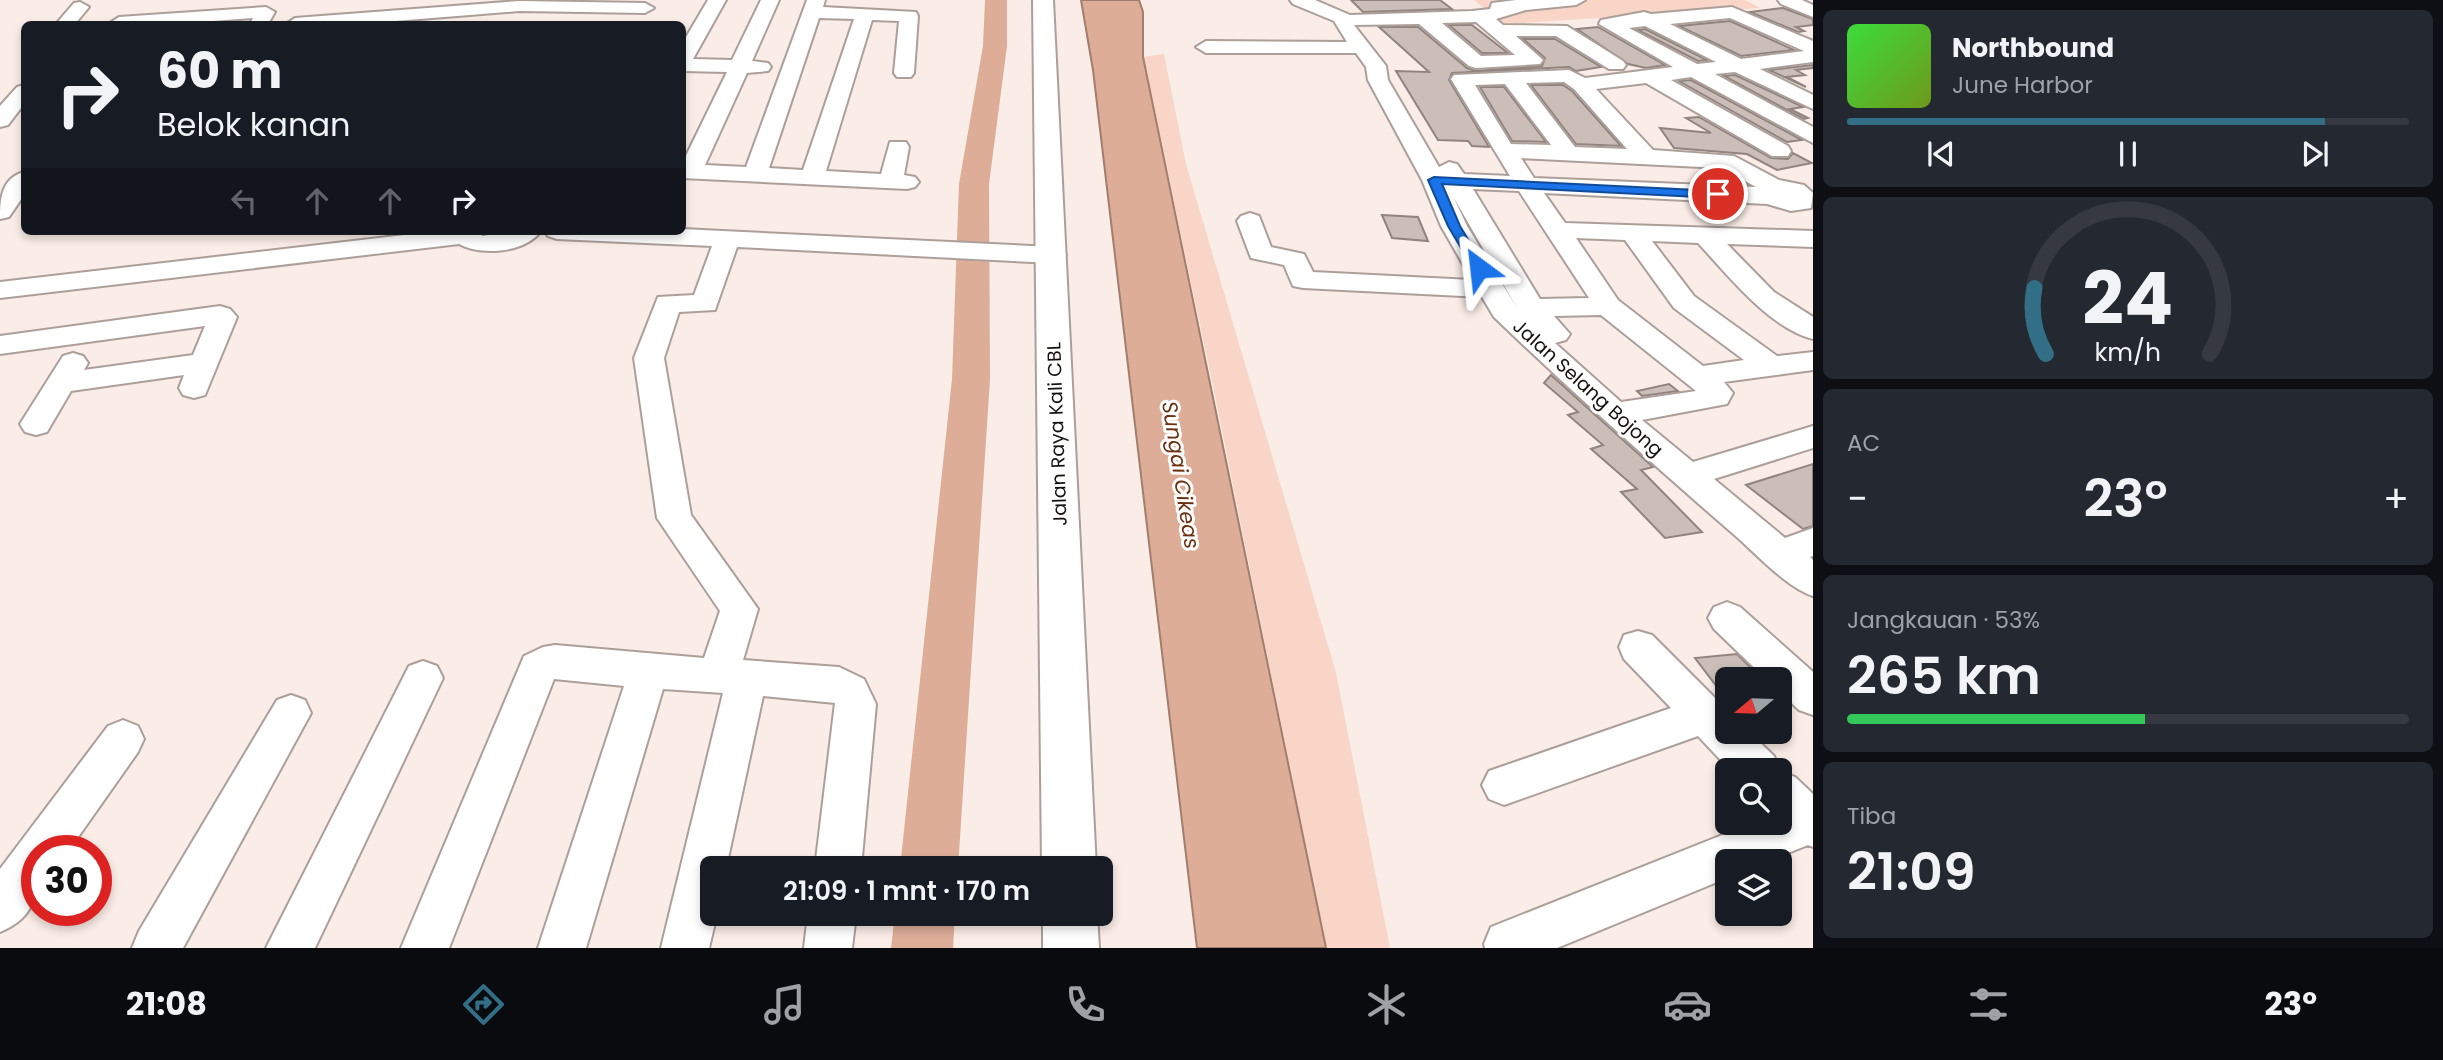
<!DOCTYPE html>
<html lang="id">
<head>
<meta charset="utf-8">
<style>
	:root { --surface:#171b24; --page:#242831; --text:#f1f3f6; --muted:#9ea1a6; --line:#363941; --accent:#326f86 }
	body { margin:0; font-family:Poppins,sans-serif; background:var(--page); color:var(--text); height:100vh; display:flex; flex-direction:column; font-size:26px; white-space:nowrap }
	* { box-sizing:border-box; margin:0 }
	p { font-size:23px; color:var(--muted) }
	.icon { flex:none; width:38px; height:38px; fill:none; stroke:currentColor; stroke-width:2; stroke-linecap:round; stroke-linejoin:round }
	.map { position:relative; flex:1; overflow:hidden }
	.details { display:flex; flex-direction:column; gap:10px; padding:10px; background:#0d0f14; width:630px }
	.details>* { flex:none }
	.top-card { position:absolute; left:21px; top:21px; width:665px; height:214px; border-radius:10px; box-shadow:0 4px 10px #0003; background:#171b24; color:var(--text); overflow:hidden }
	.needle { width:46px; rotate:251deg }
	.buttons { position:absolute; left:1715px; top:667px; display:grid; gap:14px }
	.buttons a { display:grid; place-items:center; width:77px; height:77px; border-radius:10px; background:var(--surface); box-shadow:0 4px 10px #0003; font-size:35px }
	.speed { position:absolute; left:21px; top:835px; display:flex; gap:14px; font-size:35px; font-weight:700; text-align:center }
	.speed>* { display:grid; place-content:center; width:91px; height:91px; border-radius:50%; background:var(--surface); box-shadow:0 4px 10px #0003; line-height:1 }
	.speed .limit { border:10px solid #d22; background:#fff; color:#111 }
	.pin { position:absolute; display:grid; place-items:center; width:60px; height:60px; color:#fff; margin:-30px; border:4px solid #fff; border-radius:50%; box-shadow:0 2px 7px #0007 }
	.me { position:absolute; width:77px; margin:-38px; rotate:330deg; stroke-linejoin:round; filter:drop-shadow(0 0 5px #0008) }
	.turn { display:flex; align-items:center; gap:24px; height:147px; padding:0 21px; font-size:32px }
	.turn .icon { width:91px; height:91px; stroke-width:2.5 }
	.turn b { display:block; font-size:49px; line-height:60px }
	.lanes { display:flex; align-items:center; height:66px; padding:0 21px; background:#0003; justify-content:center; gap:35px; direction:ltr }
	.lanes .off { opacity:.35 }
	.big { font-size:52px; font-weight:600; line-height:1.1 }
	.details .widget { flex:1; display:flex; flex-direction:column; justify-content:center; gap:10px; min-width:0; padding:0 24px; border-radius:10px; background:var(--page) }
	.details .dial { align-items:center; gap:0 }
	.dial svg { height:182px; overflow:visible; fill:none; stroke:var(--line); stroke-width:7; stroke-linecap:round; text-anchor:middle }
	.dial text { fill:var(--text); stroke:none }
	.song { display:flex; align-items:center; gap:21px }
	.cover { width:84px; height:84px; border-radius:10px; background:linear-gradient(135deg,hsl(120 70% 55%),hsl(80 70% 35%)) }
	.played { height:7px; border-radius:4px; background:linear-gradient(90deg,var(--accent) 85%,var(--line) 85%) }
	.keys { display:flex; justify-content:space-around; direction:ltr }
	.heat { display:flex; justify-content:space-between; align-items:center; font-size:38px; direction:ltr }
	.charge { height:10px; border-radius:5px; background:linear-gradient(90deg,#34c759 53%,var(--line) 0) }
	.trip { position:absolute; left:700px; top:856px; width:413px; height:70px; border-radius:10px; background:var(--surface); box-shadow:0 4px 10px #0003; font-weight:600; line-height:70px; text-align:center }
	.menu { display:flex; height:112px; justify-content:space-around; align-items:center; background:#090b0e; color:var(--muted) }
	.menu .icon { width:49px; height:49px }
	.menu .active { color:var(--accent) }
	.menu b { font-size:32px; color:var(--text) }
	main { display:flex; flex:1; min-height:0 }
	.map>svg:first-child { display:block }
</style>
</head>
<body>
<main>
<div class="map">
<svg width="1813" height="948" viewBox="0 0 1813 948">
	<rect width="100%" height="100%" fill="#faece6"/>
	<path fill="#f8d5c6" d="M1474,0H1745L1760,8L1504,24Z
		M1164,54L1186,164L1336,673L1390,948H1326L1215,395L1143,57Z"/>
	<path fill="#ddad97" stroke="#a17e6e" stroke-width="2" d="M1081,0H1139L1143,12V57L1326,948H1197L1093,70Z"/>
	<g fill="none" stroke-linecap="round" stroke-linejoin="round">
		<path fill="#ddad97" fill-rule="evenodd" d="M985,0H1007V46L989,184L990,379L958,868H900L952,379L959,184L983,46Z
			M895,914H955L953,948H891Z"/>
	</g>
	<path fill="#cbbeb9" stroke="#91847f" stroke-width="2" d="M1351,0H1440L1452,9L1363,12Z
		M1783,8L1813,19V25L1796,27L1804,31L1798,32L1750,12Z
		M1730,21L1794,50L1741,56L1679,26Z
		M1449,25H1472L1508,53H1482Z
		M1379,27H1418L1467,68L1475,71L1542,66L1545,58L1523,39H1555L1601,67L1576,71L1569,67L1452,73L1449,80L1489,147L1472,146L1468,141L1438,140L1396,71L1429,72Z
		M1598,27L1665,65L1646,68L1628,64L1577,29Z
		M1645,29L1707,60L1698,61L1638,30Z
		M1813,65V68L1796,70L1805,75L1787,77L1806,87L1769,70Z
		M1735,75L1803,107L1790,109L1808,118L1804,119L1724,76Z
		M1691,80L1802,140L1787,142L1679,81Z
		M1531,85H1563L1572,91L1621,146L1576,144Z
		M1480,87H1504L1546,142L1512,141Z
		M1699,117L1771,158L1788,159L1793,153L1812,163L1777,170L1747,154L1674,148L1660,128L1711,133L1686,118Z
		M1382,215L1418,217L1428,241L1392,238Z
		M1551,375L1653,467L1641,470L1702,532L1665,538L1621,492L1637,489L1591,449L1603,445L1568,415L1578,412L1544,383Z
		M1669,384L1678,391L1642,396L1637,391Z
		M1813,464V526L1803,529L1746,485Z
		M1737,654L1762,679H1727V700L1695,658Z"/>
	<g fill="none" stroke-linecap="round" stroke-linejoin="round">
		<defs>
			<path id="minor" d="M708,0H726L693,59L732,60L761,0H779L752,61L768,63L771,67L768,71L747,73L705,165L746,167L807,0H825L823,7L916,12L918,16L914,73L911,77H897L894,73L899,21L872,20L826,171L881,174L890,142H906L909,147L904,175L915,177L919,182L915,187L907,189L682,178V164L727,72L682,71V44ZM819,18L854,19L803,170L769,168Z
				M1290,0H1315L1350,15L1472,11L1490,9L1492,3L1516,0H1585L1576,5L1526,10L1496,19L1503,25L1567,26L1623,61L1626,65L1623,69H1609L1556,36H1516L1543,60L1540,64L1476,68L1469,66L1419,24L1354,25L1386,66L1388,80L1439,167L1449,162L1457,164L1464,174L1510,176L1451,79L1454,75L1569,70L1585,78L1673,67L1599,24L1601,20L1644,12L1651,14L1732,7L1813,41V62L1760,69L1813,95V109L1735,72L1715,74L1813,127V143L1691,77L1671,80L1788,146L1791,151L1788,156H1772L1646,83L1596,89L1653,150L1734,156L1779,180L1804,185L1813,193L1811,208L1791,211L1767,204L1544,193L1565,223L1813,231V247L1727,244L1774,292L1813,317V339C1769,328 1728,275 1698,243L1652,241L1694,296L1777,356L1813,352V370L1724,382L1733,393L1727,404L1642,420L1693,462L1813,426V448L1714,479L1785,538L1813,528V556L1810,557L1813,560V596C1784,586 1754,551 1730,531C1650,462 1571,391 1494,317L1482,297L1303,288L1293,286L1284,265L1251,258L1237,221L1241,216L1250,213L1259,216L1271,247L1304,254L1313,272L1472,280L1441,226L1422,180L1368,80L1366,67L1356,53H1206L1196,47L1206,41L1347,42L1334,21L1293,4ZM1730,18L1804,51L1741,59L1670,24ZM1476,22L1515,55L1481,56L1442,23ZM1645,26L1716,62L1697,64L1629,28ZM1564,82L1574,89L1627,149L1575,147L1526,83ZM1505,84L1551,145L1511,144L1475,85ZM1521,158L1721,168L1756,187L1534,178ZM1473,189L1519,191L1589,298L1540,299ZM1454,198L1517,308L1467,226ZM1576,238L1625,240L1674,308L1744,360L1703,366L1618,300ZM1601,315L1696,391L1621,402L1555,343L1566,340L1570,334L1554,316Z
				M1778,0H1802L1813,5V17L1781,4Z
				M519,1L645,3L654,8L645,13L519,11L358,24H286L295,18Z
				M80,2L89,7L75,24H56L74,3Z
				M266,7L275,12L268,24H250L253,18L173,24L110,23L119,17Z
				M24,85V104L8,125L0,127V106L17,87Z
				M24,172V195L9,217L0,219C0,200 1,178 24,172Z
				M682,229L1053,247L1062,249L1066,255L1062,261L1053,263L737,247L715,310L679,312L664,358L691,515L758,609L743,660L839,667L864,679L876,704L861,868H815L835,703L763,696L726,868H712V914H717L709,948H661L723,693L663,689L586,948H538L624,686L554,679L449,948H401L524,656L543,647L555,645L704,658L720,611L657,518L634,358L658,297L694,295L712,246L557,239L548,236L544,231Z
				M439,231H474L483,236L508,231H541C525,253 481,256 459,244L0,298V282Z
				M220,306L230,309L237,317L205,395L194,398L183,395L179,388L184,375L71,391L47,432L36,435L25,432L20,424L63,356L73,353L83,356L88,363L84,370L193,355L205,326L0,354V336Z
				M1727,602L1740,607L1813,672V715L1799,710L1780,692V679H1766L1714,629L1708,618L1714,607Z
				M1638,631L1652,635L1727,710V732H1749L1774,756L1780,771L1795,777L1813,794V847L1808,845L1768,861H1727V878L1557,948H1485L1484,944L1491,927L1755,822H1780V770H1730L1698,736L1504,805L1489,799L1482,785L1489,771L1671,708L1624,659L1619,647L1624,635Z
				M423,661L437,666L443,678L315,948H266L409,666Z
				M291,695L305,700L311,713L183,948H132L139,931L277,700Z
				M123,720L138,726L144,739L138,752L69,850H37C37,888 41,915 0,932V869L108,726Z
				M808,914H856L852,948H804Z"/>
			<path id="major" d="M1033,0H1053L1096,868H1042Z
				M1043,914H1097L1099,948H1043Z"/>
		</defs>
		<use href="#minor" stroke="#ac9f9a" stroke-width="4"/>
		<use href="#major" stroke="#ac9f9a" stroke-width="4"/>
		<use href="#minor" fill="#fff" fill-rule="evenodd"/>
		<use href="#major" fill="#fff" fill-rule="evenodd"/>
	</g>
	<path fill="#1a73e8" stroke="#114b97" stroke-width="2" d="M1434,177L1718,191L1723,194L1718,198L1442,184L1460,226L1485,268L1479,272L1473,268L1448,226L1428,180Z"/>
	<g text-anchor="middle" dominant-baseline="central" stroke-width="6" stroke-linejoin="round" paint-order="stroke">
		<g font-size="19" fill="#15110f" stroke="#fff">
			<text transform="translate(1588 388) rotate(42)">Jalan Selang Bojong</text>
			<text transform="translate(1057 434) rotate(-92)">Jalan Raya Kali CBL</text>
		</g>
		<g font-size="21" font-style="italic" fill="#6c3011" stroke="#fff">
			<text transform="translate(1181 475) rotate(81)">Sungai Cikeas</text>
		</g>
	</g>
</svg>
<div class="buttons">
<a><svg class="needle" viewBox="-14 -14 28 28"><path d="M0-13l5 13h-10z" fill="#e53935"/><path d="M0 13l5-13h-10z" fill="#9ea1a6"/></svg></a>
<a><svg class="icon" aria-label="search" viewBox="0 0 24 24"><circle cx="10" cy="10" r="6"/><path d="M15 15l6 6"/></svg></a>
<a><svg class="icon" aria-label="layers" viewBox="0 0 24 24"><path d="M12 4l9 5-9 5-9-5zM3 14l9 5 9-5"/></svg></a>
</div>
<div class="speed"><div class="limit">30</div></div>
<div class="pin" style="left:1718px;top:194px;background:#d93025"><svg class="icon" aria-label="arrive" viewBox="0 0 24 24"><path d="M6 21V4h12l-3 4 3 4H6"/></svg></div>
<svg class="me" style="left:1479px;top:268px" viewBox="-20 -20 40 40"><path d="M0-17L14 15 0 8-14 15z" fill="#1a73e8" stroke="#fff" stroke-width="4"/></svg>
<div class="trip">21:09 · 1 mnt · 170 m</div>
<div class="top-card">
<div class="turn"><svg class="icon" aria-label="right" viewBox="0 0 24 24"><path d="M7 20v-9h11M14 6l5 5-5 5"/></svg><div><b>60 m</b>Belok kanan</div></div>
<div class="lanes"><svg class="icon off" aria-label="left" viewBox="0 0 24 24"><path d="M17 20v-9H6M10 6l-5 5 5 5"/></svg><svg class="icon off" aria-label="ahead" viewBox="0 0 24 24"><path d="M12 20V5M6 11l6-6 6 6"/></svg><svg class="icon off" aria-label="ahead" viewBox="0 0 24 24"><path d="M12 20V5M6 11l6-6 6 6"/></svg><svg class="icon" aria-label="right" viewBox="0 0 24 24"><path d="M7 20v-9h11M14 6l5 5-5 5"/></svg></div>
</div>
</div>
<section class="details">
<div class="widget">
<div class="song"><i class="cover"></i><div><b>Northbound</b><p>June Harbor</p></div></div>
<div class="played"></div>
<div class="keys"><svg class="icon" aria-label="previous" viewBox="0 0 24 24"><path d="M18 5L8 12l10 7zM5 5v14"/></svg><svg class="icon" aria-label="pause" viewBox="0 0 24 24"><path d="M8 5v14M16 5v14"/></svg><svg class="icon" aria-label="next" viewBox="0 0 24 24"><path d="M6 5l10 7-10 7zM19 5v14"/></svg></div>
</div>
<div class="widget dial"><svg viewBox="0 0 100 80">
<path d="M14 69A42 42 0 1 1 86 69"/>
<path d="M14 69A42 42 0 0 1 9 40" stroke="#326f86"/>
<text x="50" y="56" font-size="32" font-weight="700">24</text>
<text x="50" y="72" font-size="11">km/h</text>
</svg></div>
<div class="widget"><p>AC</p>
<div class="heat"><a>−</a><b class="big">23°</b><a>+</a></div>
</div>
<div class="widget"><p>Jangkauan · 53%</p><b class="big">265 km</b><div class="charge"></div></div>
<div class="widget"><p>Tiba</p><b class="big">21:09</b></div>
</section>
</main>
<nav class="menu">
<b>21:08</b>
<svg class="icon active" aria-label="directions" viewBox="0 0 24 24"><path d="M12 3l9 9-9 9-9-9zM9 14v-3h6M13 9l2 2-2 2"/></svg>
<svg class="icon" aria-label="music" viewBox="0 0 24 24"><path d="M9 18V5l10-2v13"/><circle cx="6" cy="18" r="3"/><circle cx="16" cy="16" r="3"/></svg>
<svg class="icon" aria-label="phone" viewBox="0 0 24 24"><path d="M5 4h4l2 5-3 2q2 4 5 5l2-3 5 2v4C11 20 4 13 5 4z"/></svg>
<svg class="icon" aria-label="climate" viewBox="0 0 24 24"><path d="M12 3v18M4 7l16 10M4 17L20 7"/></svg>
<svg class="icon" aria-label="car" viewBox="0 0 24 24"><path d="M5 17H2v-5l4-1 3-4h7l3 4 3 1v5h-3M9 17h6M6 11h13"/><circle cx="7" cy="17" r="2"/><circle cx="17" cy="17" r="2"/></svg>
<svg class="icon" aria-label="filters" viewBox="0 0 24 24"><path d="M4 7h16M4 17h16"/><circle cx="9" cy="7" r="2"/><circle cx="15" cy="17" r="2"/></svg>
<b>23°</b>
</nav>
</body>
</html>
